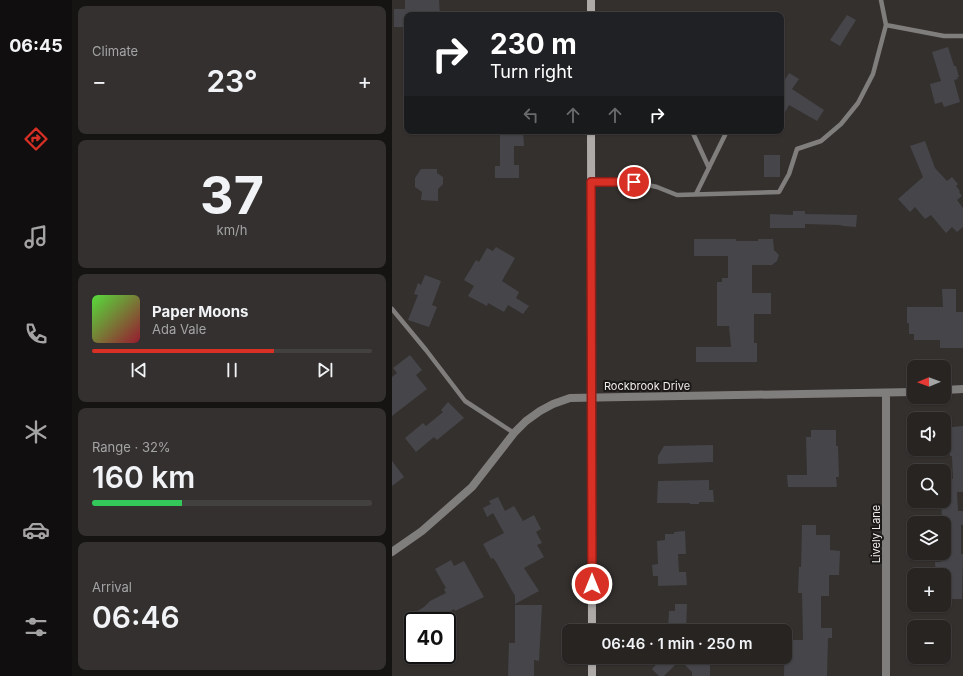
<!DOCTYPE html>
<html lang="en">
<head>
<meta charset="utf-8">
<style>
	:root { --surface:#272422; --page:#33302f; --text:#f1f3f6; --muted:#a4a4a5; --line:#434140; --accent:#d93025 }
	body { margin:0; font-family:Inter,sans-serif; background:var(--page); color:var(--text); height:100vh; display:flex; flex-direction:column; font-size:15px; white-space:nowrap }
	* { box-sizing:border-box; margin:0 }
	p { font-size:13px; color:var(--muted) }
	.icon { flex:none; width:22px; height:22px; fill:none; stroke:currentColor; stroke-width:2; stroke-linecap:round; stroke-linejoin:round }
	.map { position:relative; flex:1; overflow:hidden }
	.side { display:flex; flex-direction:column; gap:6px; padding:6px; background:#151413; width:320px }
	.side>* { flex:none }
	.hud { position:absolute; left:12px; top:12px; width:380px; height:122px; border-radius:8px; box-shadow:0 1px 3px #0004,0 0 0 1px var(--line); background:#202124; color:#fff; overflow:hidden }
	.needle { width:26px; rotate:269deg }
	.buttons { position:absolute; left:515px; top:360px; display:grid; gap:8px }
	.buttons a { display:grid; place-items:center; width:44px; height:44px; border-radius:8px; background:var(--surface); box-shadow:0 1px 3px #0004,0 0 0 1px var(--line); font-size:20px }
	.speed { position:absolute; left:12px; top:612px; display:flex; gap:8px; font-size:20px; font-weight:700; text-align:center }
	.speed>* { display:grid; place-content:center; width:52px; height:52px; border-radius:50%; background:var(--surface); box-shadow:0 1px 3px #0004,0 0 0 1px var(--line); line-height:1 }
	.speed .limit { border:2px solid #111; border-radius:6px; background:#fff; color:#111 }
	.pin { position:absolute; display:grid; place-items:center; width:34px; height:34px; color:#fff; margin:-17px; border:2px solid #fff; border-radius:50%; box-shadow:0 1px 4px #0007 }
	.me { position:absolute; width:44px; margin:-22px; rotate:0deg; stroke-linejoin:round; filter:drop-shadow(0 0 3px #0008) }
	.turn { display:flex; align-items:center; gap:14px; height:84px; padding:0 20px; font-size:18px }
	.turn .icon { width:52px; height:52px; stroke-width:2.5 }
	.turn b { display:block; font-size:28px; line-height:34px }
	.lanes { display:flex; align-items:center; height:38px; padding:0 20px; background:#0003; justify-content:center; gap:20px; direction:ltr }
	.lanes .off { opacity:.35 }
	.big { font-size:30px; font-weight:600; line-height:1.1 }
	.side .tile { flex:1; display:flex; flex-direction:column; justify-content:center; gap:6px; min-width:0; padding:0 14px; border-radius:8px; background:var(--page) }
	.side .dial { align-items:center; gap:0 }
	.dial b { font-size:52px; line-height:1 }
	.song { display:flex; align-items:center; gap:12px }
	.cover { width:48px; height:48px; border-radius:6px; background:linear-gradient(135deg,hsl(110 70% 55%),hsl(350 70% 35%)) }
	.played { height:4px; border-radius:2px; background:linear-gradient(90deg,var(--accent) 65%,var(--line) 65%) }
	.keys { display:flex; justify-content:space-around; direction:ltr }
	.heat { display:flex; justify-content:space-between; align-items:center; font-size:22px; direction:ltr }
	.charge { height:6px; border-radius:3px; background:linear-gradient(90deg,#34c759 32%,var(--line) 0) }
	.trip { position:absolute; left:170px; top:624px; width:230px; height:40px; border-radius:8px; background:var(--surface); box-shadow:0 1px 3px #0004,0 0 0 1px var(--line); font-weight:600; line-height:40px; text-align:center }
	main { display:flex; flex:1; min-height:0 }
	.tab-bar { display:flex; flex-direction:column; width:72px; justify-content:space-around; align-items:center; background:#100e0e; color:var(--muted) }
	.tab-bar .icon { width:28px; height:28px }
	.tab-bar .selected { color:var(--accent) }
	.tab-bar b { font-size:18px; color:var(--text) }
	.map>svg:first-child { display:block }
</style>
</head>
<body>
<main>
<nav class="tab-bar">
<b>06:45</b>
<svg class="icon selected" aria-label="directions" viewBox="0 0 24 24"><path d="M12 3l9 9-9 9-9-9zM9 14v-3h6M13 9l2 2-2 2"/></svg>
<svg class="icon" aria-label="music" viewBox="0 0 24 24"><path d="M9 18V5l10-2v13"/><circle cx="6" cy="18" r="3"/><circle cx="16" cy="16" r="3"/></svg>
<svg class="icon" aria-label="phone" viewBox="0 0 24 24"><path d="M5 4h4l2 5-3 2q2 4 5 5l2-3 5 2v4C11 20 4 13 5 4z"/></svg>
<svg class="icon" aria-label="climate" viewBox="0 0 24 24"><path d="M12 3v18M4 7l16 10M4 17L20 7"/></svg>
<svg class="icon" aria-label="car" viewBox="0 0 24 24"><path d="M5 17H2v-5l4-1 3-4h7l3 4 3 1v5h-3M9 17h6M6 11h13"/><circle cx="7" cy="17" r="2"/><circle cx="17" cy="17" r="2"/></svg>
<svg class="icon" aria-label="filters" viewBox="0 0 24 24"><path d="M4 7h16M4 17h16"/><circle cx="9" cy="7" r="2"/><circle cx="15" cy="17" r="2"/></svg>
</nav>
<section class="side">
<div class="tile"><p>Climate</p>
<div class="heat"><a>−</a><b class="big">23°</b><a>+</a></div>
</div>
<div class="tile dial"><b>37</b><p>km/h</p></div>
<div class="tile">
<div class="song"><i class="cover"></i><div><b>Paper Moons</b><p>Ada Vale</p></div></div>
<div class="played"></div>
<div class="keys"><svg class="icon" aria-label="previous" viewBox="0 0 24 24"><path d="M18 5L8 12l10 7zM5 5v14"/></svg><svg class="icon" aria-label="pause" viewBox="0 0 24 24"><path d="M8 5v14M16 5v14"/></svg><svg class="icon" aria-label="next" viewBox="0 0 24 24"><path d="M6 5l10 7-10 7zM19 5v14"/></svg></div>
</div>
<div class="tile"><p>Range · 32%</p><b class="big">160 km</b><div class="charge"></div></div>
<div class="tile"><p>Arrival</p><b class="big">06:46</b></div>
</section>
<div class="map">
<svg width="571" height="676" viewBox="0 0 571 676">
	<rect width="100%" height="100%" fill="#34302e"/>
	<path fill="#46454a" d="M13,0H47L48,15H15V27H2V9H13Z
		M455,15L464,20L448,46L438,40Z
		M556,47L562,66H564L567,77H565L566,79L562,80L568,102L552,107L550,102L543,104L538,84L549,81L540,52Z
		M397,73L407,79L400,89L432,110L425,121L397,105L389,120V86Z
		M108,131H131L132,146H122V165H127V178H103V166H108Z
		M533,141L543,168L555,181L560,177L566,184L564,186L568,191L567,192L570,196L565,200L571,208V227L565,232L560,227L554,233L539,215L533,219L523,207L518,212L506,199L531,177L518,146Z
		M372,155H388V177H372Z
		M29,169H45V173L51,177V184L46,189V201L29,200L30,192L23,187V178Z
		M401,211H413V214L465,215L464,227L451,226L448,225L413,224V228H378V214L401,215Z
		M302,239H344V241H366V239H381L382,250L387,255L385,261L380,265H360V293H379V314H362V343H365V362H304V347H339L337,326H325V282H330V278H336V256H302Z
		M104,247L123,258L110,281L127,292L124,298L137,306L131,314L116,305L112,312L96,303L95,306L76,296L82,286L72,280L84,260L87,262L95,248L101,251Z
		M33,275L49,281L40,305L45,307L37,327L16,320L26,295L22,294L26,283L29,285Z
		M550,289H564V312H571V348H548V340H522V334H517V323H515V307H551Z
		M18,355L30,370L24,375L35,389L0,416V377L5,373L1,368Z
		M56,402L72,418L45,440L42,437L24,452L13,438L31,423L34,426L51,412L49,410Z
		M571,426V492H565L566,511H571V525H569V554H571L570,599H556L555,582H552V575L544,574L543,562H549L548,553H552V551H558V526H556V517H550L549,501H552V479H561L560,456H558L557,435H560V427Z
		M419,430H444V446H446L447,477H444L445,487H396L395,475H415L414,437H419Z
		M321,445V462L266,464V456L272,446Z
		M0,461L12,477L0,486Z
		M317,480V490H321L322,502H307V504H298V503H265L266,481Z
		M106,497L113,511L122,506L131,521L142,515L149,529L144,532L150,543L145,545L152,557L132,568L147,591L123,604V596L104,562L101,558L99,559L91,544L112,533L101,513L95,517L91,508L99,504L97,501Z
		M410,525H424V535H438V550L448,551L447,575H437V596H429V628H440V638H436L435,676H392L393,640H411L410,593H406L407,567H409Z
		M293,531L294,554H286L287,572H294L295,585L266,586V576H261L260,565L266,564L265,541L273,540V534H282V532Z
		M59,560L62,566L72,561L92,597L63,611L62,609L41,621H24L20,614L32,607L38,601L54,593L52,589L54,588L43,569Z
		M283,604H295L294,631H276L277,611H283Z
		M123,605H150L147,661L142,660V676H116L117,643H123Z
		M271,657H318V676H300V672L288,660L272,676H267L260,669Z"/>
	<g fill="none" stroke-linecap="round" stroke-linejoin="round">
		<path stroke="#807e7d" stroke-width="4.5" d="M494,25L552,36H571
			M300,131L317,168
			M199,182H242L265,187L285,195L387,192L397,174L405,149L429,141L449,124L466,103L481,74L494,25L489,0
			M304,194L335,131
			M0,309L34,350L73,401L122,433"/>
		<path stroke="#807e7d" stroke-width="8" d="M552,390L571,389
			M494,393V676
			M0,552L30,531L80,487L122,433L134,421L148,411L161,404L178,398L522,392"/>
		<path stroke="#adaaa8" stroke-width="8" d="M199,0V15
			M199,131L200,631
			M200,657V676"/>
	</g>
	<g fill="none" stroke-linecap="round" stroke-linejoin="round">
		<defs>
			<path id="route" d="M200,584L199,182H242"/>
		</defs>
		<use href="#route" stroke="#8d1f18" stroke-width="10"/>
		<use href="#route" stroke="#d93025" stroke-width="7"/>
	</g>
	<g text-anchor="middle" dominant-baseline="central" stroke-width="4" stroke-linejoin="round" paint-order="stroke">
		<g font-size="11" fill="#eeebe9" stroke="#1b1918">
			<text x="255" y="386">Rockbrook Drive</text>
			<text transform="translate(484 534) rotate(-90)">Lively Lane</text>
		</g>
	</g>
</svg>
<div class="buttons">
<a><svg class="needle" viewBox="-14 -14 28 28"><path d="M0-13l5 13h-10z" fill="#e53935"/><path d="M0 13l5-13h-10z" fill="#a4a4a5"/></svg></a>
<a><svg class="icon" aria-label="sound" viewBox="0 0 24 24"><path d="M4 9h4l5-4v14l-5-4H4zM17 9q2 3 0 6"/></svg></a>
<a><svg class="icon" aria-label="search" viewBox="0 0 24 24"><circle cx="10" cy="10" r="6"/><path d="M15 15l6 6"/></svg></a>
<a><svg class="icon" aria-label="layers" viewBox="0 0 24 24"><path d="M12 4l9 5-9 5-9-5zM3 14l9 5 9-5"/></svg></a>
<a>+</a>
<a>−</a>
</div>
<div class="speed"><div class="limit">40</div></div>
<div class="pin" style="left:242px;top:182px;background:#d93025"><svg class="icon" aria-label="arrive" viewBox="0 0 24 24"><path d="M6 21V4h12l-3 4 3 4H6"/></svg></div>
<svg class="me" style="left:200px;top:584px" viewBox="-20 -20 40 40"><circle r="17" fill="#d93025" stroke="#fff" stroke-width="3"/><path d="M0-11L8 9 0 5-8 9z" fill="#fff"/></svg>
<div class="trip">06:46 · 1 min · 250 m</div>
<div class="hud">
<div class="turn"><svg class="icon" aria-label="right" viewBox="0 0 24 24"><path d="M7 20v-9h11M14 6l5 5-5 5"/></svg><div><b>230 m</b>Turn right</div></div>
<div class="lanes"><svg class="icon off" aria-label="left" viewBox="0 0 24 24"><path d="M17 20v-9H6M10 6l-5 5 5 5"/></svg><svg class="icon off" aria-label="ahead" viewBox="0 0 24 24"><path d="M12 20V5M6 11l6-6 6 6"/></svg><svg class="icon off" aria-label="ahead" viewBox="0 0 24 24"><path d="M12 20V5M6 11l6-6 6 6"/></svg><svg class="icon" aria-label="right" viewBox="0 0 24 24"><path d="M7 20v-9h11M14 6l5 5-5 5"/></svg></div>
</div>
</div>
</main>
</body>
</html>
